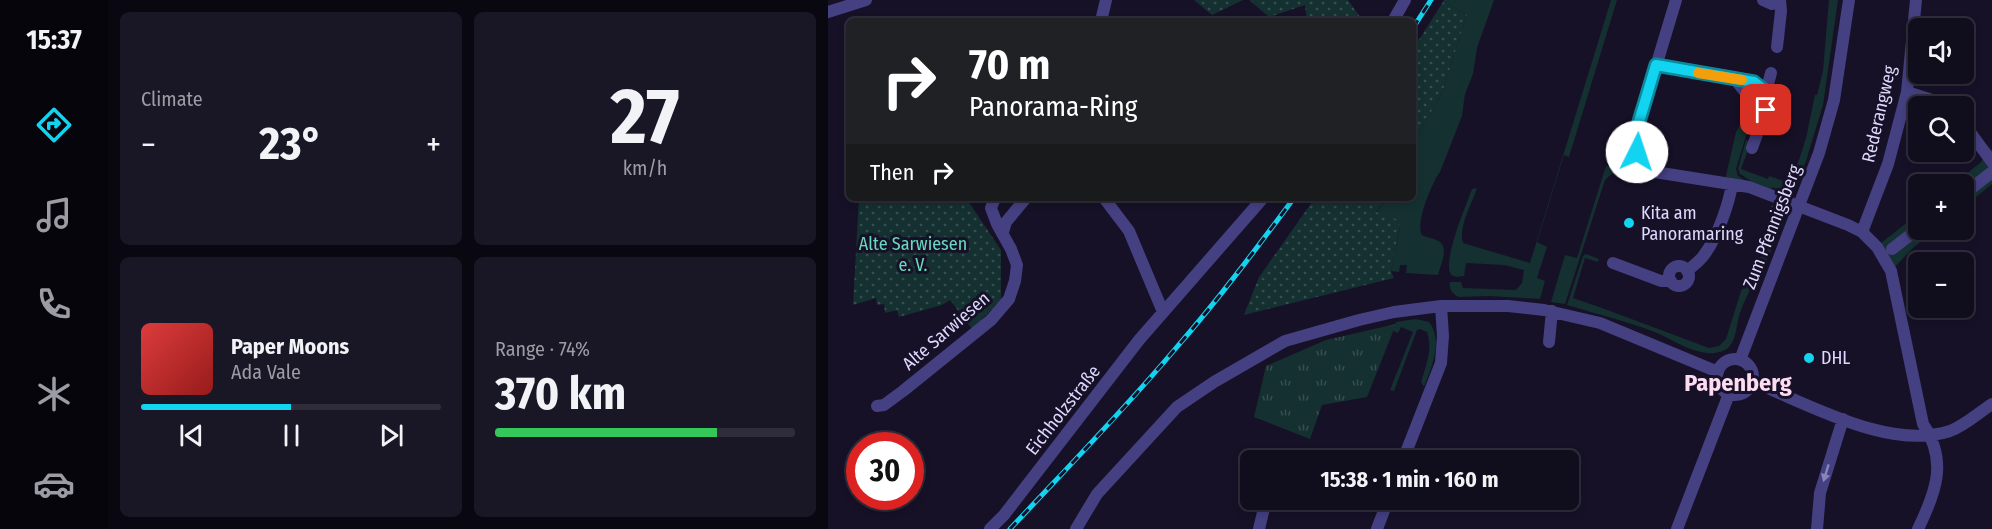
<!DOCTYPE html>
<html lang="en">
<head>
<meta charset="utf-8">
<style>
	:root { --surface:#100d1d; --page:#191626; --text:#f1f3f6; --muted:#9c9ca4; --line:#302d3b; --accent:#12d3f0 }
	body { margin:0; font-family:"Fira Sans Condensed",sans-serif; background:var(--page); color:var(--text); height:100vh; display:flex; flex-direction:column; font-size:22px; white-space:nowrap }
	* { box-sizing:border-box; margin:0 }
	p { font-size:20px; color:var(--muted) }
	.icon { flex:none; width:33px; height:33px; fill:none; stroke:currentColor; stroke-width:2; stroke-linecap:round; stroke-linejoin:round }
	.map { position:relative; flex:1; overflow:hidden }
	.drawer { display:flex; flex-direction:column; gap:12px; padding:12px; background:#090710; width:720px }
	.drawer>* { flex:none }
	.guide { position:absolute; left:18px; top:18px; width:570px; height:183px; border-radius:9px; box-shadow:0 3px 9px #0003,0 0 0 2px var(--line); background:#202124; color:#fff; overflow:hidden }
	.buttons { position:absolute; left:1080px; top:18px; display:grid; gap:12px }
	.buttons a { display:grid; place-items:center; width:66px; height:66px; border-radius:9px; background:var(--surface); box-shadow:0 3px 9px #0003,0 0 0 2px var(--line); font-size:30px }
	.speed { position:absolute; left:18px; top:432px; display:flex; gap:12px; font-size:30px; font-weight:700; text-align:center }
	.speed>* { display:grid; place-content:center; width:78px; height:78px; border-radius:50%; background:var(--surface); box-shadow:0 3px 9px #0003,0 0 0 2px var(--line); line-height:1 }
	.speed .limit { border:9px solid #d22; background:#fff; color:#111 }
	.pin { position:absolute; display:grid; place-items:center; width:51px; height:51px; color:#fff; margin:-26px; border-radius:12px; box-shadow:0 3px 9px #0006 }
	.me { position:absolute; width:66px; margin:-33px; rotate:4deg; stroke-linejoin:round; filter:drop-shadow(0 0 4px #0008) }
	.turn { display:flex; align-items:center; gap:21px; height:126px; padding:0 24px; font-size:27px }
	.turn .icon { width:78px; height:78px; stroke-width:2.5 }
	.turn b { display:block; font-size:42px; line-height:51px }
	.then { display:flex; align-items:center; height:57px; padding:0 24px; background:#0003; gap:12px; font-size:22px }
	.big { font-size:45px; font-weight:700; line-height:1.1 }
	.drawer .card { flex:1; display:flex; flex-direction:column; justify-content:center; gap:9px; min-width:0; padding:0 21px; border-radius:9px; background:var(--page) }
	.drawer .dial { align-items:center; gap:0 }
	.dial b { font-size:78px; line-height:1 }
	.song { display:flex; align-items:center; gap:18px }
	.cover { width:72px; height:72px; border-radius:9px; background:linear-gradient(135deg,hsl(0 70% 55%),hsl(0 70% 35%)) }
	.played { height:6px; border-radius:3px; background:linear-gradient(90deg,var(--accent) 50%,var(--line) 50%) }
	.keys { display:flex; justify-content:space-around; direction:ltr }
	.heat { display:flex; justify-content:space-between; align-items:center; font-size:33px; direction:ltr }
	.charge { height:9px; border-radius:4px; background:linear-gradient(90deg,#34c759 74%,var(--line) 0) }
	.drawer .tiles { flex:1; display:grid; gap:12px; grid-template-columns:repeat(2,1fr) }
	.trip { position:absolute; left:412px; top:450px; width:339px; height:60px; border-radius:9px; background:var(--surface); box-shadow:0 3px 9px #0003,0 0 0 2px var(--line); font-weight:700; line-height:60px; text-align:center }
	main { display:flex; flex:1; min-height:0 }
	.tabs { display:flex; flex-direction:column; width:108px; justify-content:space-around; align-items:center; background:#06050c; color:var(--muted) }
	.tabs .icon { width:42px; height:42px }
	.tabs .on { color:var(--accent) }
	.tabs b { font-size:27px; color:var(--text) }
	.map>svg:first-child { display:block }
</style>
</head>
<body>
<main>
<nav class="tabs">
<b>15:37</b>
<svg class="icon on" aria-label="directions" viewBox="0 0 24 24"><path d="M12 3l9 9-9 9-9-9zM9 14v-3h6M13 9l2 2-2 2"/></svg>
<svg class="icon" aria-label="music" viewBox="0 0 24 24"><path d="M9 18V5l10-2v13"/><circle cx="6" cy="18" r="3"/><circle cx="16" cy="16" r="3"/></svg>
<svg class="icon" aria-label="phone" viewBox="0 0 24 24"><path d="M5 4h4l2 5-3 2q2 4 5 5l2-3 5 2v4C11 20 4 13 5 4z"/></svg>
<svg class="icon" aria-label="climate" viewBox="0 0 24 24"><path d="M12 3v18M4 7l16 10M4 17L20 7"/></svg>
<svg class="icon" aria-label="car" viewBox="0 0 24 24"><path d="M5 17H2v-5l4-1 3-4h7l3 4 3 1v5h-3M9 17h6M6 11h13"/><circle cx="7" cy="17" r="2"/><circle cx="17" cy="17" r="2"/></svg>
</nav>
<section class="drawer">
<div class="tiles">
<div class="card"><p>Climate</p>
<div class="heat"><a>−</a><b class="big">23°</b><a>+</a></div>
</div>
<div class="card dial"><b>27</b><p>km/h</p></div>
<div class="card">
<div class="song"><i class="cover"></i><div><b>Paper Moons</b><p>Ada Vale</p></div></div>
<div class="played"></div>
<div class="keys"><svg class="icon" aria-label="previous" viewBox="0 0 24 24"><path d="M18 5L8 12l10 7zM5 5v14"/></svg><svg class="icon" aria-label="pause" viewBox="0 0 24 24"><path d="M8 5v14M16 5v14"/></svg><svg class="icon" aria-label="next" viewBox="0 0 24 24"><path d="M6 5l10 7-10 7zM19 5v14"/></svg></div>
</div>
<div class="card"><p>Range · 74%</p><b class="big">370 km</b><div class="charge"></div></div>
</div>
</section>
<div class="map">
<svg width="1164" height="529" viewBox="0 0 1164 529">
	<defs>
		<pattern id="park-tufts" width="24" height="20" patternUnits="userSpaceOnUse" patternTransform="scale(1.5)"><rect width="24" height="20" fill="#153030"/><path d="M3 7l-1-3M5 7V3M7 7l1-3M15 17l-1-3M17 17v-4M19 17l1-3" fill="none" stroke="#374d4f"/></pattern>
		<pattern id="garden-dots" width="8" height="8" patternUnits="userSpaceOnUse" patternTransform="scale(1.5)"><rect width="8" height="8" fill="#153030"/><path d="M2 2h.1M6 6h.1" fill="none" stroke="#374d4f" stroke-width="1.8" stroke-linecap="round"/></pattern>
	</defs>
	<rect width="100%" height="100%" fill="#161127"/>
	<path fill="#153030" d="M616,0H666L649,48L645,74L637,94L634,116L612,172C604,182 587,224 594,235C599,238 607,238 612,242C621,249 612,266 610,275L578,273L579,265H572L571,272L563,271L573,222L548,213L559,198H585V143L614,93L639,14L615,2Z
		M783,0H789L741,157L736,155L709,242L719,247L709,278L717,281L712,299L662,296L631,297C624,294 621,289 622,282H633L635,288L688,290L694,283L696,270L676,265L638,263L636,276L629,277L623,275C614,261 638,206 644,189L649,188C645,202 630,226 635,243L702,263Z
		M1001,0H1010L995,105L978,161L964,195L947,192L948,189L945,187L943,190L923,184V181L912,174L910,169L918,140L923,142L913,169L940,179L941,176L959,182L971,160L978,138L987,95H989L995,71Z
		M923,105L927,106L908,169L910,176L920,182L897,180L908,132Z
		M1164,149V184L1136,207V184H1126L1153,162Z
		M778,166L790,168L777,180L737,304L723,302L737,255L749,258Z
		M943,205L952,209C959,222 940,260 932,272C924,286 917,298 912,313C908,324 909,338 901,347C896,352 886,354 879,353C861,351 845,340 829,333C802,322 769,314 739,305L755,256L758,254L771,259L770,262L757,258L745,298L774,308L881,348L891,346L898,339L913,291L931,260L942,234L949,214L947,210L943,209Z
		M1090,214V230H1108L1086,247L1063,271L1053,243Z
		M588,319L601,322C616,341 603,368 596,387L593,382C598,365 605,350 599,332L592,329L589,330L566,391L562,390L585,332L573,327L570,333L565,331L568,322Z"/>
	<path fill="url(#park-tufts)" d="M568,324L539,397L494,405L482,439L426,417L438,366L498,340Z"/>
	<path fill="url(#garden-dots)" d="M366,0H415L384,15Z
		M421,0H520L535,21H479L477,5L441,17Z
		M615,2L639,14L614,93L585,143V49Z
		M31,198H138L173,250V300L144,329L122,300L114,305L71,317L69,310L57,313L56,304L49,305L48,298L25,305Z
		M487,198H559L548,212L573,221L563,271L566,278L416,315L431,277Z"/>
	<g fill="none" stroke-linecap="round" stroke-linejoin="round">
		<path stroke="#444082" stroke-width="12" d="M848,0L810,126C805,145 809,162 827,172L921,187L1020,225L1034,232L1049,247L1063,271L1095,424C1120,461 1108,492 1090,529
			M935,0L944,4L949,0
			M0,12L38,0
			M273,21L278,0
			M565,21L577,0
			M949,47L953,11L952,0
			M828,65C851,72 922,73 936,90L935,99L930,102L922,98L906,78
			M1079,92L1101,99L1116,106
			M1136,124L1164,162
			M924,148L938,110L937,95L943,73
			M1136,194L1164,172
			M276,198L301,231L335,312
			M175,232L178,222L198,198
			M1034,232L1060,164L1079,92L1088,0
			M1064,249L1090,229
			M785,263L833,281H843
			M841 276a10 10 0 1 1 20 0a10 10 0 1 1-20 0Z
			M859,271C865,266 872,261 876,255C889,238 901,204 904,184
			M721,342L724,311
			M889 377a18 18 0 1 1 36 0a18 18 0 1 1-36 0Z
			M912,360L991,153L1006,100L1021,0
			M925,382C981,404 1061,451 1122,431C1138,425 1150,413 1164,404
			M49,406L56,405L75,391L163,320L181,299L187,281L189,265L183,249L169,224L163,208L167,198
			M575,460L613,363L615,336L613,306
			M636,500L644,503
			M162,529L176,515L311,340L435,198
			M248,529L269,494L349,407L386,382L457,341L531,320L566,312L613,306H680L716,310L772,323L890,372
			M431,529L438,500
			M549,529L560,500
			M849,529L901,394
			M989,529L992,493L1015,419"/>
		<defs>
			<path id="rail" d="M585,28L603,0
				M182,529C238,469 295,411 348,348C390,300 428,249 466,198"/>
		</defs>
		<use href="#rail" stroke="#12d3f0" stroke-width="5"/>
		<use href="#rail" stroke="#161127" stroke-width="3" stroke-dasharray="9" stroke-linecap="butt"/>
	</g>
	<defs><path id="oneway-solid" d="M-6-.8H1V-3.2L6.5 0L1 3.2V.8H-6Z" transform="scale(1.5)"/></defs>
	<use fill="#8985b9" href="#oneway-solid" transform="translate(998 473) rotate(107)"/>
	<g fill="none" stroke-linecap="round" stroke-linejoin="round">
		<defs>
			<path id="route" d="M809,152L807,135L828,65L926,82L936,90L938,110"/>
		</defs>
		<use href="#route" stroke="#0c899c" stroke-width="15"/>
		<use href="#route" stroke="#12d3f0" stroke-width="10"/>
		<path stroke="#f59e0b" stroke-width="10" d="M870,73L914,80"/>
	</g>
	<g fill="#12d3f0" stroke="#161127" stroke-width="2">
		<circle cx="801" cy="223" r="6"/>
		<circle cx="981" cy="358" r="6"/>
	</g>
	<g text-anchor="middle" dominant-baseline="central" stroke-width="6" stroke-linejoin="round" paint-order="stroke">
		<g font-size="18" fill="#ded9fd" stroke="#161127">
			<text transform="translate(1051 114) rotate(-77)">Rederangweg</text>
			<text transform="translate(944 227) rotate(-69)">Zum Pfennigsberg</text>
			<text transform="translate(118 331) rotate(-41)">Alte Sarwiesen</text>
			<text transform="translate(235 410) rotate(-52)">Eichholzstraße</text>
		</g>
		<g font-size="18" fill="#ded9fd" stroke="#161127" text-anchor="start">
			<text x="813" y="213">Kita am<tspan x="813" dy="21">Panoramaring</tspan></text>
			<text x="993" y="358">DHL</text>
		</g>
		<g font-size="18" fill="#69d9c0" stroke="#161127">
			<text x="85" y="244">Alte Sarwiesen<tspan x="85" dy="21">e. V.</tspan></text>
		</g>
		<g font-size="24" font-weight="bold" fill="#fddbf0" stroke="#161127">
			<text x="910" y="383">Papenberg</text>
		</g>
	</g>
</svg>
<div class="buttons">
<a><svg class="icon" aria-label="sound" viewBox="0 0 24 24"><path d="M4 9h4l5-4v14l-5-4H4zM17 9q2 3 0 6"/></svg></a>
<a><svg class="icon" aria-label="search" viewBox="0 0 24 24"><circle cx="10" cy="10" r="6"/><path d="M15 15l6 6"/></svg></a>
<a>+</a>
<a>−</a>
</div>
<div class="speed"><div class="limit">30</div></div>
<div class="pin" style="left:938px;top:110px;background:#d93025"><svg class="icon" aria-label="arrive" viewBox="0 0 24 24"><path d="M6 21V4h12l-3 4 3 4H6"/></svg></div>
<svg class="me" style="left:809px;top:152px" viewBox="-20 -20 40 40"><circle r="19" fill="#fff"/><path d="M0-13L10 11 0 6-10 11z" fill="#12d3f0"/></svg>
<div class="trip">15:38 · 1 min · 160 m</div>
<div class="guide">
<div class="turn"><svg class="icon" aria-label="right" viewBox="0 0 24 24"><path d="M7 20v-9h11M14 6l5 5-5 5"/></svg><div><b>70 m</b>Panorama-Ring</div></div>
<div class="then">Then<svg class="icon" aria-label="right" viewBox="0 0 24 24"><path d="M7 20v-9h11M14 6l5 5-5 5"/></svg></div>
</div>
</div>
</main>
</body>
</html>
